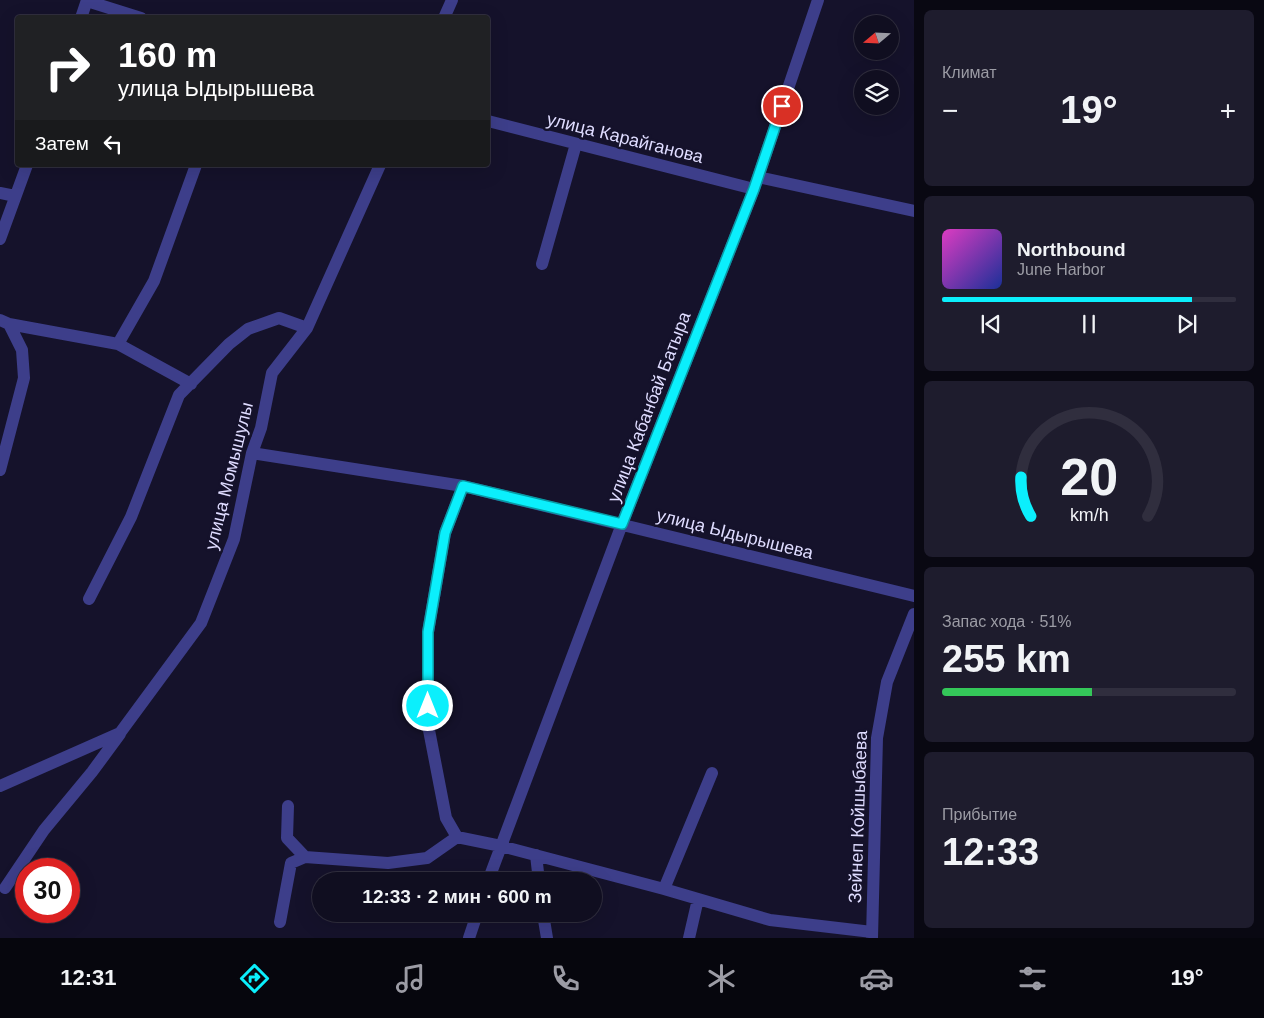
<!DOCTYPE html>
<html lang="ru">
<head>
<meta charset="utf-8">
<style>
	:root { --surface:#100e20; --page:#1e1c2d; --text:#f1f3f6; --muted:#9c9ca5; --line:#302e3e; --accent:#0beffc }
	body { margin:0; font-family:Helvetica,sans-serif; background:var(--page); color:var(--text); height:100vh; display:flex; flex-direction:column; font-size:19px; white-space:nowrap }
	* { box-sizing:border-box; margin:0 }
	p { font-size:16px; color:var(--muted) }
	.icon { flex:none; width:28px; height:28px; fill:none; stroke:currentColor; stroke-width:2; stroke-linecap:round; stroke-linejoin:round }
	.map { position:relative; flex:1; overflow:hidden }
	.drawer { display:flex; flex-direction:column; gap:10px; padding:10px; background:#090812; width:350px }
	.drawer>* { flex:none }
	.hud { position:absolute; left:15px; top:15px; width:475px; height:152px; border-radius:5px; box-shadow:0 5px 20px #0002,0 0 0 1px var(--line); background:#202124; color:#fff; overflow:hidden }
	.needle { width:32px; rotate:251deg }
	.controls { position:absolute; left:854px; top:15px; display:grid; gap:10px }
	.controls a { display:grid; place-items:center; width:45px; height:45px; border-radius:50%; background:var(--surface); box-shadow:0 5px 20px #0002,0 0 0 1px var(--line); font-size:25px }
	.speed { position:absolute; left:15px; top:858px; display:flex; gap:10px; font-size:25px; font-weight:700; text-align:center }
	.speed>* { display:grid; place-content:center; width:65px; height:65px; border-radius:50%; background:var(--surface); box-shadow:0 5px 20px #0002,0 0 0 1px var(--line); line-height:1 }
	.speed .limit { border:8px solid #d22; background:#fff; color:#111 }
	.pin { position:absolute; display:grid; place-items:center; width:42px; height:42px; color:#fff; margin:-21px; border:2px solid #fff; border-radius:50%; box-shadow:0 1px 5px #0007 }
	.me { position:absolute; width:55px; margin:-28px; rotate:0deg; stroke-linejoin:round; filter:drop-shadow(0 0 4px #0008) }
	.turn { display:flex; align-items:center; gap:18px; height:105px; padding:0 20px; font-size:22px }
	.turn .icon { width:65px; height:65px; stroke-width:2.5 }
	.turn b { display:block; font-size:35px; line-height:42px }
	.then { display:flex; align-items:center; height:48px; padding:0 20px; background:#0003; gap:10px; font-size:19px }
	.big { font-size:38px; font-weight:600; line-height:1.1 }
	.drawer .tile { flex:1; display:flex; flex-direction:column; justify-content:center; gap:8px; min-width:0; padding:0 18px; border-radius:8px; background:var(--page) }
	.drawer .dial { align-items:center; gap:0 }
	.dial svg { height:130px; overflow:visible; fill:none; stroke:var(--line); stroke-width:7; stroke-linecap:round; text-anchor:middle }
	.dial text { fill:var(--text); stroke:none }
	.song { display:flex; align-items:center; gap:15px }
	.cover { width:60px; height:60px; border-radius:8px; background:linear-gradient(135deg,hsl(310 70% 55%),hsl(230 70% 35%)) }
	.played { height:5px; border-radius:2px; background:linear-gradient(90deg,var(--accent) 85%,var(--line) 85%) }
	.keys { display:flex; justify-content:space-around; direction:ltr }
	.heat { display:flex; justify-content:space-between; align-items:center; font-size:28px; direction:ltr }
	.charge { height:8px; border-radius:4px; background:linear-gradient(90deg,#34c759 51%,var(--line) 0) }
	.trip { position:absolute; left:312px; top:872px; width:290px; height:50px; border-radius:25px; background:var(--surface); box-shadow:0 5px 20px #0002,0 0 0 1px var(--line); font-weight:600; line-height:50px; text-align:center }
	.menu { display:flex; height:80px; justify-content:space-around; align-items:center; background:#06060d; color:var(--muted) }
	.menu .icon { width:35px; height:35px }
	.menu .current { color:var(--accent) }
	.menu b { font-size:22px; color:var(--text) }
	main { display:flex; flex:1; min-height:0 }
	.map>svg:first-child { display:block }
</style>
</head>
<body>
<main>
<div class="map">
<svg width="914" height="938" viewBox="0 0 914 938">
	<rect width="100%" height="100%" fill="#15122b"/>
	<g fill="none" stroke-linecap="round" stroke-linejoin="round">
		<path stroke="#3d3e8a" stroke-width="12" d="M87,1L141,18
			M81,18L87,0
			M444,18L452,0
			M488,121L754,189
			M758,177L914,211
			M0,193L15,196
			M0,239L27,165
			M542,264L576,144
			M0,320L9,324L118,344L154,281L196,165
			M118,344L191,384
			M252,453L463,486L914,596
			M0,470L24,378L22,350L9,324
			M89,599L131,517L179,395L229,344L248,329L279,318L307,328
			M0,786L120,733L201,623L234,539L252,453L261,428L272,373L307,328L380,165
			M288,806L287,838L305,857L388,863L427,858L457,837L501,846L664,889L770,920L872,932
			M457,837L446,818L428,725V632L445,533L463,486
			M536,855L539,881
			M488,881L622,524L754,189L818,0
			M5,888L44,830L92,772L120,734
			M664,889L712,773
			M543,914L547,938
			M280,922L291,863L305,857
			M469,938L477,914
			M689,938L698,899
			M872,938L877,738L887,682L914,614"/>
	</g>
	<g fill="none" stroke-linecap="round" stroke-linejoin="round">
		<defs>
			<path id="route" d="M428,706V632L445,533L463,486L622,524L754,189L782,106"/>
		</defs>
		<use href="#route" stroke="#079ba4" stroke-width="12"/>
		<use href="#route" stroke="#0beffc" stroke-width="9"/>
	</g>
	<g text-anchor="middle" dominant-baseline="central" stroke-width="5" stroke-linejoin="round" paint-order="stroke">
		<g font-size="18" fill="#dfdcff" stroke="#15122b">
			<text transform="translate(625 138) rotate(14)">улица Карайганова</text>
			<text transform="translate(649 407) rotate(-69)">улица Кабанбай Батыра</text>
			<text transform="translate(229 476) rotate(-76)">улица Момышулы</text>
			<text transform="translate(735 534) rotate(14)">улица Ыдырышева</text>
			<text transform="translate(858 817) rotate(-88)">Зейнеп Койшыбаева</text>
		</g>
	</g>
</svg>
<div class="controls">
<a><svg class="needle" viewBox="-14 -14 28 28"><path d="M0-13l5 13h-10z" fill="#e53935"/><path d="M0 13l5-13h-10z" fill="#9c9ca5"/></svg></a>
<a><svg class="icon" aria-label="layers" viewBox="0 0 24 24"><path d="M12 4l9 5-9 5-9-5zM3 14l9 5 9-5"/></svg></a>
</div>
<div class="speed"><div class="limit">30</div></div>
<div class="pin" style="left:782px;top:106px;background:#d93025"><svg class="icon" aria-label="arrive" viewBox="0 0 24 24"><path d="M6 21V4h12l-3 4 3 4H6"/></svg></div>
<svg class="me" style="left:428px;top:706px" viewBox="-20 -20 40 40"><circle r="17" fill="#0beffc" stroke="#fff" stroke-width="3"/><path d="M0-11L8 9 0 5-8 9z" fill="#fff"/></svg>
<div class="trip">12:33 · 2 мин · 600 m</div>
<div class="hud">
<div class="turn"><svg class="icon" aria-label="right" viewBox="0 0 24 24"><path d="M7 20v-9h11M14 6l5 5-5 5"/></svg><div><b>160 m</b>улица Ыдырышева</div></div>
<div class="then">Затем<svg class="icon" aria-label="left" viewBox="0 0 24 24"><path d="M17 20v-9H6M10 6l-5 5 5 5"/></svg></div>
</div>
</div>
<section class="drawer">
<div class="tile"><p>Климат</p>
<div class="heat"><a>−</a><b class="big">19°</b><a>+</a></div>
</div>
<div class="tile">
<div class="song"><i class="cover"></i><div><b>Northbound</b><p>June Harbor</p></div></div>
<div class="played"></div>
<div class="keys"><svg class="icon" aria-label="previous" viewBox="0 0 24 24"><path d="M18 5L8 12l10 7zM5 5v14"/></svg><svg class="icon" aria-label="pause" viewBox="0 0 24 24"><path d="M8 5v14M16 5v14"/></svg><svg class="icon" aria-label="next" viewBox="0 0 24 24"><path d="M6 5l10 7-10 7zM19 5v14"/></svg></div>
</div>
<div class="tile dial"><svg viewBox="0 0 100 80">
<path d="M14 69A42 42 0 1 1 86 69"/>
<path d="M14 69A42 42 0 0 1 8 45" stroke="#0beffc"/>
<text x="50" y="56" font-size="32" font-weight="700">20</text>
<text x="50" y="72" font-size="11">km/h</text>
</svg></div>
<div class="tile"><p>Запас хода · 51%</p><b class="big">255 km</b><div class="charge"></div></div>
<div class="tile"><p>Прибытие</p><b class="big">12:33</b></div>
</section>
</main>
<nav class="menu">
<b>12:31</b>
<svg class="icon current" aria-label="directions" viewBox="0 0 24 24"><path d="M12 3l9 9-9 9-9-9zM9 14v-3h6M13 9l2 2-2 2"/></svg>
<svg class="icon" aria-label="music" viewBox="0 0 24 24"><path d="M9 18V5l10-2v13"/><circle cx="6" cy="18" r="3"/><circle cx="16" cy="16" r="3"/></svg>
<svg class="icon" aria-label="phone" viewBox="0 0 24 24"><path d="M5 4h4l2 5-3 2q2 4 5 5l2-3 5 2v4C11 20 4 13 5 4z"/></svg>
<svg class="icon" aria-label="climate" viewBox="0 0 24 24"><path d="M12 3v18M4 7l16 10M4 17L20 7"/></svg>
<svg class="icon" aria-label="car" viewBox="0 0 24 24"><path d="M5 17H2v-5l4-1 3-4h7l3 4 3 1v5h-3M9 17h6M6 11h13"/><circle cx="7" cy="17" r="2"/><circle cx="17" cy="17" r="2"/></svg>
<svg class="icon" aria-label="filters" viewBox="0 0 24 24"><path d="M4 7h16M4 17h16"/><circle cx="9" cy="7" r="2"/><circle cx="15" cy="17" r="2"/></svg>
<b>19°</b>
</nav>
</body>
</html>
